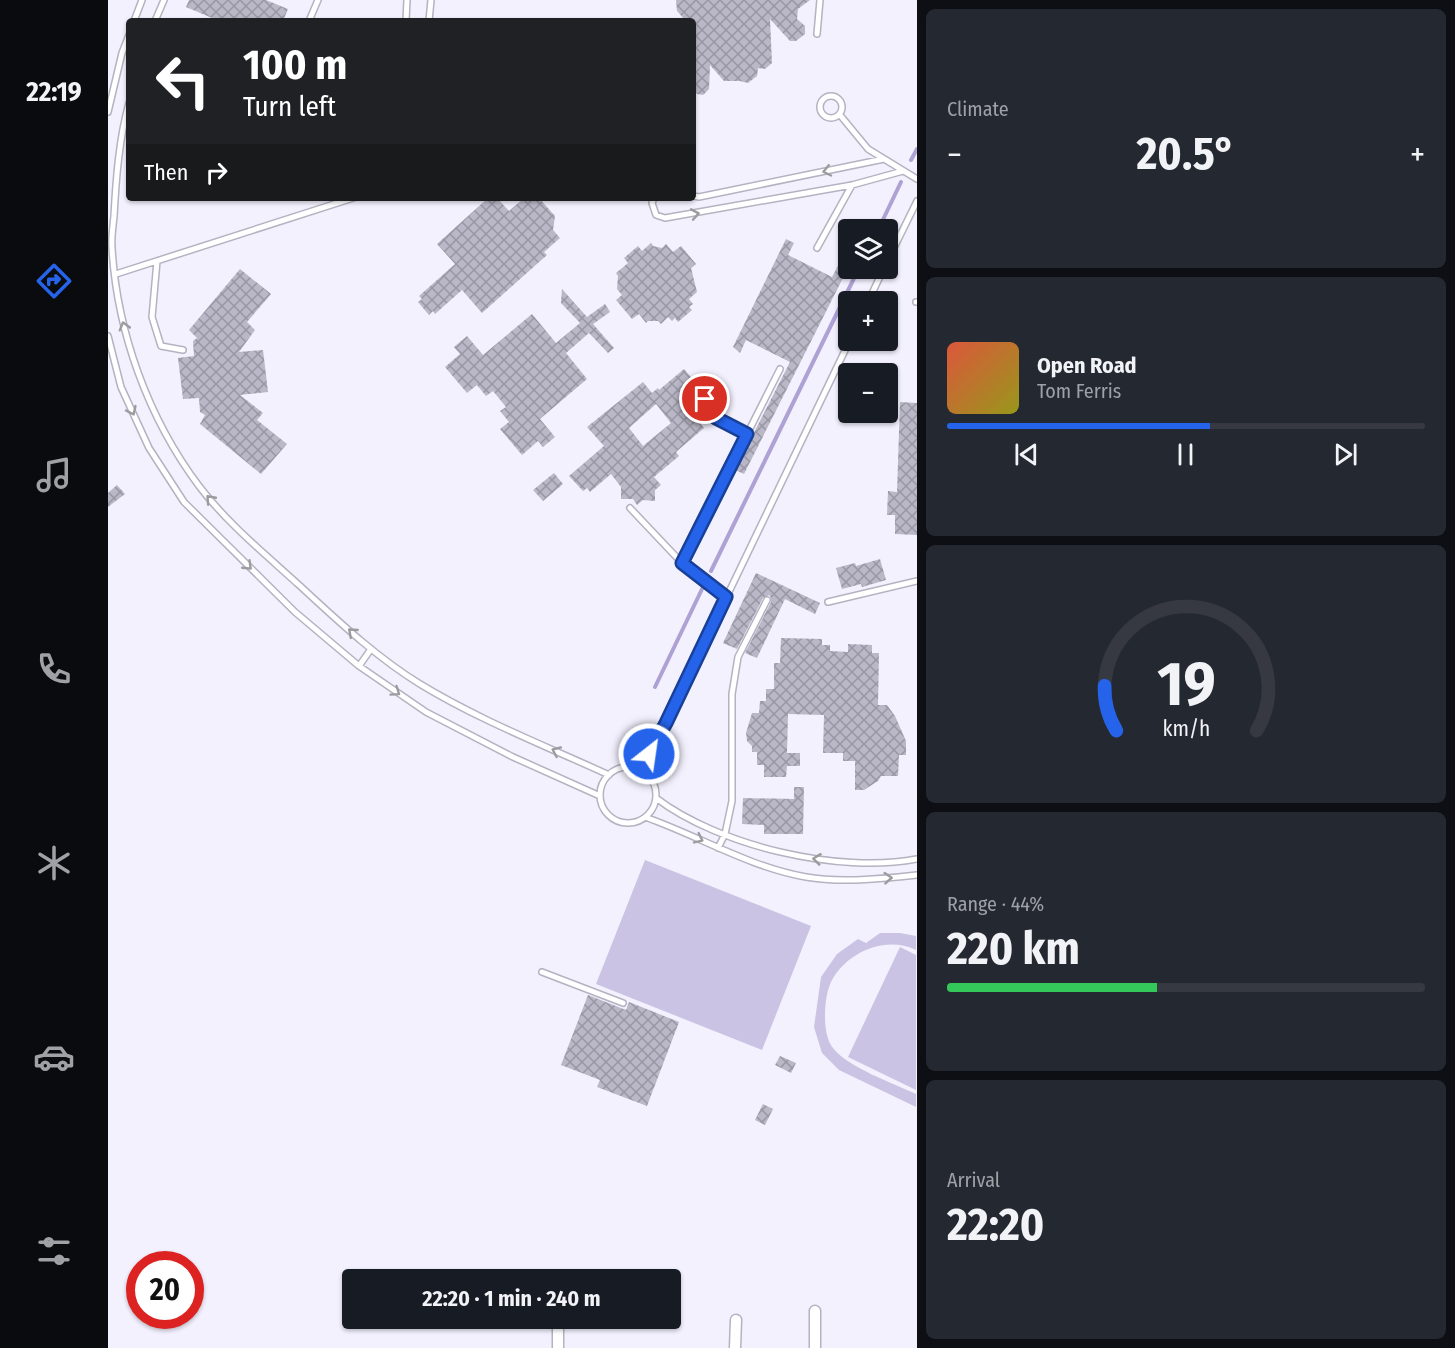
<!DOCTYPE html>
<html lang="en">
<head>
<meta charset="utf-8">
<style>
	:root { --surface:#171b24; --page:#242831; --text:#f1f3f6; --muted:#9ea1a6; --line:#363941; --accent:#2563eb }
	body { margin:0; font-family:"Fira Sans Condensed",sans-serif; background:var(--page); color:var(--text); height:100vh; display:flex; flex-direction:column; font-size:22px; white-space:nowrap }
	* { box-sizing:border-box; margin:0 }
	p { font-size:20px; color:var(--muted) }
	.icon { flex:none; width:33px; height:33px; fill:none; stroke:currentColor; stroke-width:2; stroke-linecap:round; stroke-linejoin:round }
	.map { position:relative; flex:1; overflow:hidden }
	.sheet { display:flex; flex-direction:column; gap:9px; padding:9px; background:#0d0f14; width:538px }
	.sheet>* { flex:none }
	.guide { position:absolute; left:18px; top:18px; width:570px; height:183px; border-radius:6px; box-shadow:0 2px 4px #0004; background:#202124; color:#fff; overflow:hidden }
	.controls { position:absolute; left:730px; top:219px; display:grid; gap:12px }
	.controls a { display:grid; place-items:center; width:60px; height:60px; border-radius:6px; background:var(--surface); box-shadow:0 2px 4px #0004; font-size:30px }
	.speed { position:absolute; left:18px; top:1251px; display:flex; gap:12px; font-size:30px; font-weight:700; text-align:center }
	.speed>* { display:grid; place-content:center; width:78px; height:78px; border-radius:50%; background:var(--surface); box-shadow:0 2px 4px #0004; line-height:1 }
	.speed .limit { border:9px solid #d22; background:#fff; color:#111 }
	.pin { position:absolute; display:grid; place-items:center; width:51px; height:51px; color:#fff; margin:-26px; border:3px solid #fff; border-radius:50%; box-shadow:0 2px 6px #0007 }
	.me { position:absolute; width:66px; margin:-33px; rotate:30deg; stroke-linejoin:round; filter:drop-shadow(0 0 4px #0008) }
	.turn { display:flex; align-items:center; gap:21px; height:126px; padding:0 18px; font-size:27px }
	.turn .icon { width:78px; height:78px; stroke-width:2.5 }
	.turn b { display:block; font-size:42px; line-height:51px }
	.then { display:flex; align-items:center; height:57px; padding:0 18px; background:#0003; gap:12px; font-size:22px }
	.big { font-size:45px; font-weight:700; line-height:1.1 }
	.sheet .card { flex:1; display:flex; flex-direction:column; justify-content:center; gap:9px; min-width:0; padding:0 21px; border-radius:9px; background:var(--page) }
	.sheet .dial { align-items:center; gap:0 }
	.dial svg { height:156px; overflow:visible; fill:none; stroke:var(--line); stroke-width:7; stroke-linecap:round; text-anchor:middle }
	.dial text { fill:var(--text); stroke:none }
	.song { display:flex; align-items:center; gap:18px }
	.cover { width:72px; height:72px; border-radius:9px; background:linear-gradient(135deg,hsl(10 70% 55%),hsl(60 70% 35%)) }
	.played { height:6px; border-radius:3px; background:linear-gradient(90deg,var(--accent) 55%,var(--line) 55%) }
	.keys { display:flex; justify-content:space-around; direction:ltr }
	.heat { display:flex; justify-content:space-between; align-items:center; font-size:33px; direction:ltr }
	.charge { height:9px; border-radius:4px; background:linear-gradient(90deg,#34c759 44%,var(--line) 0) }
	.trip { position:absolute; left:234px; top:1269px; width:339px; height:60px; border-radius:6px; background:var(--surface); box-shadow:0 2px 4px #0004; font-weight:700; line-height:60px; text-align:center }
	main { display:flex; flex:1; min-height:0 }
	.dock { display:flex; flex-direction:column; width:108px; justify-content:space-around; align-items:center; background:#090b0e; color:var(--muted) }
	.dock .icon { width:42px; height:42px }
	.dock .on { color:var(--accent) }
	.dock b { font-size:27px; color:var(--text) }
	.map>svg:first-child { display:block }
</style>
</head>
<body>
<main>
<nav class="dock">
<b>22:19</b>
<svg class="icon on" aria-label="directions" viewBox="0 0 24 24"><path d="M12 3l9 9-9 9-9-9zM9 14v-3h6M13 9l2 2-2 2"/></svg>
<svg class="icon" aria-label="music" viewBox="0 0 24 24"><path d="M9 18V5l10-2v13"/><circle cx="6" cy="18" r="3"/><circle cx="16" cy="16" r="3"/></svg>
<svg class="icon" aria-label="phone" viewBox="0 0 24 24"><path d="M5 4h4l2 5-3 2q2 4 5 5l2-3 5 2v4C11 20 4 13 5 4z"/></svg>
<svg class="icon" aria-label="climate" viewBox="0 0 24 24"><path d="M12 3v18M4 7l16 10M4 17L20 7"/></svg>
<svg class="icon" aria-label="car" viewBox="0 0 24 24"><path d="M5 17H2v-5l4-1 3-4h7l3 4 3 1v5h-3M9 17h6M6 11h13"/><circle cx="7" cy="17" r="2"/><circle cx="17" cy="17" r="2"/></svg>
<svg class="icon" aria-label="filters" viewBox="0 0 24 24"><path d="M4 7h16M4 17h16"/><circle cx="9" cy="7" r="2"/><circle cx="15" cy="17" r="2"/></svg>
</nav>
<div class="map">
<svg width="809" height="1348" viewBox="0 0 809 1348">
	<defs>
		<pattern id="building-cross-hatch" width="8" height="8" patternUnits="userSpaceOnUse" patternTransform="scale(1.5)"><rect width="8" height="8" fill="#bab7c7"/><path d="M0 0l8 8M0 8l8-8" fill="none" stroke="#9896a3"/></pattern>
	</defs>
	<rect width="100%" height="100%" fill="#f3f1fe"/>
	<path fill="#cac3e3" d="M537,860L703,926L654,1050L488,984Z
		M772,933H792L808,936V950C778,935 738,952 723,982C718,993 717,1006 717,1018C717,1027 719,1041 725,1048C739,1067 787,1084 808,1094V1107L731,1070L714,1053L706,1027L713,977L729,954L750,939L758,943Z
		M792,947L808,955V1090L740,1057Z"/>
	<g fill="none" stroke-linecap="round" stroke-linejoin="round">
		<path stroke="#aea2d4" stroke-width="4" d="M803,160L809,149
			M770,230L793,182
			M603,571L751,268
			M547,687L595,587"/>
	</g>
	<path fill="url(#building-cross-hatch)" fill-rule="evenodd" d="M81,0H158L180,9L175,21H111L78,7Z
		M568,0H702L690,9L689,19L697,26V34L688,41H682L662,19L664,63L657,69L650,68L649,76L640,83L632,81H616L602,65L601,89L595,95L589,94L585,91V21L584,19H576L569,11Z
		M380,198H389L401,211L416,198H431L447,216L445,230L452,238L436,252L439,255L374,313L354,290L327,314L325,311L321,315L310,302L314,299L311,296L347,264L329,244Z
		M678,239L686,243L680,255L724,277L731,264L740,268L636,474L627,470L682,362L638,340L632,353L625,347Z
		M543,243L545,246L554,248L558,244L565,252L573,246L588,264L583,268L589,292L581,299L585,304L581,307L584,310L570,322L567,318L564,321L560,317L553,324L550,321H540L538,323L531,314L524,319L508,300L514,295L509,289L510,276L508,273L520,263L516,258L530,246L534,251Z
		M132,269L163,294L139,322L147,330L131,352L155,350L160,392L132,395L155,413L149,420L179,444L153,474L92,424L97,415L92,412L91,398L75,399L70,358L86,356L85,341L89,338L81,330Z
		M454,289L479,317L497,304L502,312L485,324L506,348L500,353L481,333L458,353L479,379L432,419L447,437L435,447L430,441L414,455L392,429L401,422L392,411L398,407L385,391L378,396L369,385L359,393L337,367L352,354L346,347L359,336L375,355L424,314L448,343L472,323L453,303Z
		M576,369L595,391L592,398L593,402L582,411L596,428L568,452L571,456L546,477L553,485L547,490V501L535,500L529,505L525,499H513V487L503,474L482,492L479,488L475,491L461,476L496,446L479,427L535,382L544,393L550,388L551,390ZM548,404L563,423L535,446L521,428Z
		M792,402L809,403V535L787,534V515H779L780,491L789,492Z
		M446,473L455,484L435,501L425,490Z
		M9,485L17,494L0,507V493Z
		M772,559L778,580L754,587L753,584L734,589L728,568L747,563L748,566Z
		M648,573L712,603L707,614L677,599L649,658L637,653L663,602V598L661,595L655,598L629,649L615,643Z
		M673,638L714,639V645H722V651L740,652V644L764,645V653H771L770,705H779L787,716L798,741V755H791L790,776H773L770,781L756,790H747V761H735V753H715L716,715L680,714L679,753H692V766H679L678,777H656V765H649V752H644V746L639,741L638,733L644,713H651L652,701H658V689H666V663H672Z
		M686,787H696L695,834H656V825L634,824L635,798L686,799Z
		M480,995L518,1010L521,1002L571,1022L539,1106L489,1087L492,1080L453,1065Z
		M672,1056L688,1063L683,1073L667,1065Z
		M655,1104L665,1109L657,1125L647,1120Z"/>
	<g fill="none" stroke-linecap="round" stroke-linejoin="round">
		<defs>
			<path id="lane" d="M26,21L34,0
				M47,21L56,0
				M201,21L210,0
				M298,21L299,0
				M321,21L323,0
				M709,34L712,0
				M712 107a11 11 0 1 1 22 0a11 11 0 1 1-22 0Z
				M21,103C11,139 8,179 6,216C5,227 3,238 4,248C9,332 40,418 91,486C119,523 157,554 191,585C229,620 268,657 312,684C371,720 438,746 501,775
				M0,112L14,53L21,35
				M732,115L760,149L809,179
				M585,196L591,197L776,159
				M546,198L544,203L548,215L557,218L744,185L795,171
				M709,248L744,185
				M780,260L809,201
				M49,261L44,317L53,346L75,350
				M8,274L245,198
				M760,302L776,268
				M808,302H809
				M0,336L13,387L41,448L76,502L187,612L251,666L318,712L405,757L492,796
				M597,399L608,418L639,434
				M522,508L574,563
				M618,597L574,563L672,369
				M720,602L809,581
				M251,666L263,649
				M492 795a28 28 0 1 1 56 0a28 28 0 1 1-56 0Z
				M532,769L558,723L742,340
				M548,798C611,846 731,874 809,859
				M537,817C591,836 641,867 698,877C732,883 774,879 809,875
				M610,848L617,834L624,801V694L630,657L659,600
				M434,972L515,1003"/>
			<path id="street" d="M450,1348V1318
				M627,1348L628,1320
				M707,1348V1311"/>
		</defs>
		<use href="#lane" stroke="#b5b2c1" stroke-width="8"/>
		<use href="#street" stroke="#b5b2c1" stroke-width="13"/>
		<use href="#lane" stroke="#fff" stroke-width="5"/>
		<use href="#street" stroke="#fff" stroke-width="10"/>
	</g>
	<defs><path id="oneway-chevron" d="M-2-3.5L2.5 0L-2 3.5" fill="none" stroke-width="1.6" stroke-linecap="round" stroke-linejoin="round" transform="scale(1.5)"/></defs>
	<g stroke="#9c9b9e">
		<use href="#oneway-chevron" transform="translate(719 171) rotate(168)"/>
		<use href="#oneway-chevron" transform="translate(587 214) rotate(-10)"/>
		<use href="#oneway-chevron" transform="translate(16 326) rotate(-106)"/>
		<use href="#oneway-chevron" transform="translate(24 411) rotate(65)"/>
		<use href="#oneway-chevron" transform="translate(102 499) rotate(-132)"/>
		<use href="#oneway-chevron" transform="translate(140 566) rotate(44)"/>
		<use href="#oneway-chevron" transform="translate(244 632) rotate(-139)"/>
		<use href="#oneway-chevron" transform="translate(288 692) rotate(35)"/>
		<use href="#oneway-chevron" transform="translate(448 751) rotate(-156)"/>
		<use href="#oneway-chevron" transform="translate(591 839) rotate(26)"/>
		<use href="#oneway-chevron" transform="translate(709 859) rotate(-173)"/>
		<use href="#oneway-chevron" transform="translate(780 878) rotate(-4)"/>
	</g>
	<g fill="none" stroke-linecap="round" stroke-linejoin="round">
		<defs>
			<path id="route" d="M541,754L558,723L618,597L574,563L639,434L608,418L597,399"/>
		</defs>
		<use href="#route" stroke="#184099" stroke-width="15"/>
		<use href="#route" stroke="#2563eb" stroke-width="10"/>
	</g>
</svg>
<div class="controls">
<a><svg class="icon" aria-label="layers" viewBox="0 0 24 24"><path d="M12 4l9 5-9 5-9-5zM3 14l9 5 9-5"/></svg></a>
<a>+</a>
<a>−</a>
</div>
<div class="speed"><div class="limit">20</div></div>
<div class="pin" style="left:597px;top:399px;background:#d93025"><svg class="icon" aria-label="arrive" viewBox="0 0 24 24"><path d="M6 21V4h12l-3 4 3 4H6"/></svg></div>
<svg class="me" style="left:541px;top:754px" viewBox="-20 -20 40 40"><circle r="17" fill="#2563eb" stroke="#fff" stroke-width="3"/><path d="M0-11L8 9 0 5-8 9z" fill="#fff"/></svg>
<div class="trip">22:20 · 1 min · 240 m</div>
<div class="guide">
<div class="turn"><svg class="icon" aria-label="left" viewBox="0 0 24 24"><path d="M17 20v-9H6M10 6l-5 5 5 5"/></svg><div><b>100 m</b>Turn left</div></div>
<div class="then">Then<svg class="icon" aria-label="right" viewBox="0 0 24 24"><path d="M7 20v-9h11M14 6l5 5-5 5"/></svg></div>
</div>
</div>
<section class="sheet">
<div class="card"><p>Climate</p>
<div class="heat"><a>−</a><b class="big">20.5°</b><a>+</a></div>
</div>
<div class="card">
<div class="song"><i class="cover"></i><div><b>Open Road</b><p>Tom Ferris</p></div></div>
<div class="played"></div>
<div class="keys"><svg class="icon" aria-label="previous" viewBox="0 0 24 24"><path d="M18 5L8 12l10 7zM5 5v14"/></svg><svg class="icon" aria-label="pause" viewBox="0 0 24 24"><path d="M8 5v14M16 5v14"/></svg><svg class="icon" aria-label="next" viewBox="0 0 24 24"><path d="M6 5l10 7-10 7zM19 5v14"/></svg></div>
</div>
<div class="card dial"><svg viewBox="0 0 100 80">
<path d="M14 69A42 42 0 1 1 86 69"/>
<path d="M14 69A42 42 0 0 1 8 46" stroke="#2563eb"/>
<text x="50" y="56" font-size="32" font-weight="700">19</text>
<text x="50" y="72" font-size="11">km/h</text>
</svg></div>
<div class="card"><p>Range · 44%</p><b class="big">220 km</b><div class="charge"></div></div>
<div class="card"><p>Arrival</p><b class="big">22:20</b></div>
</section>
</main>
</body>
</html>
